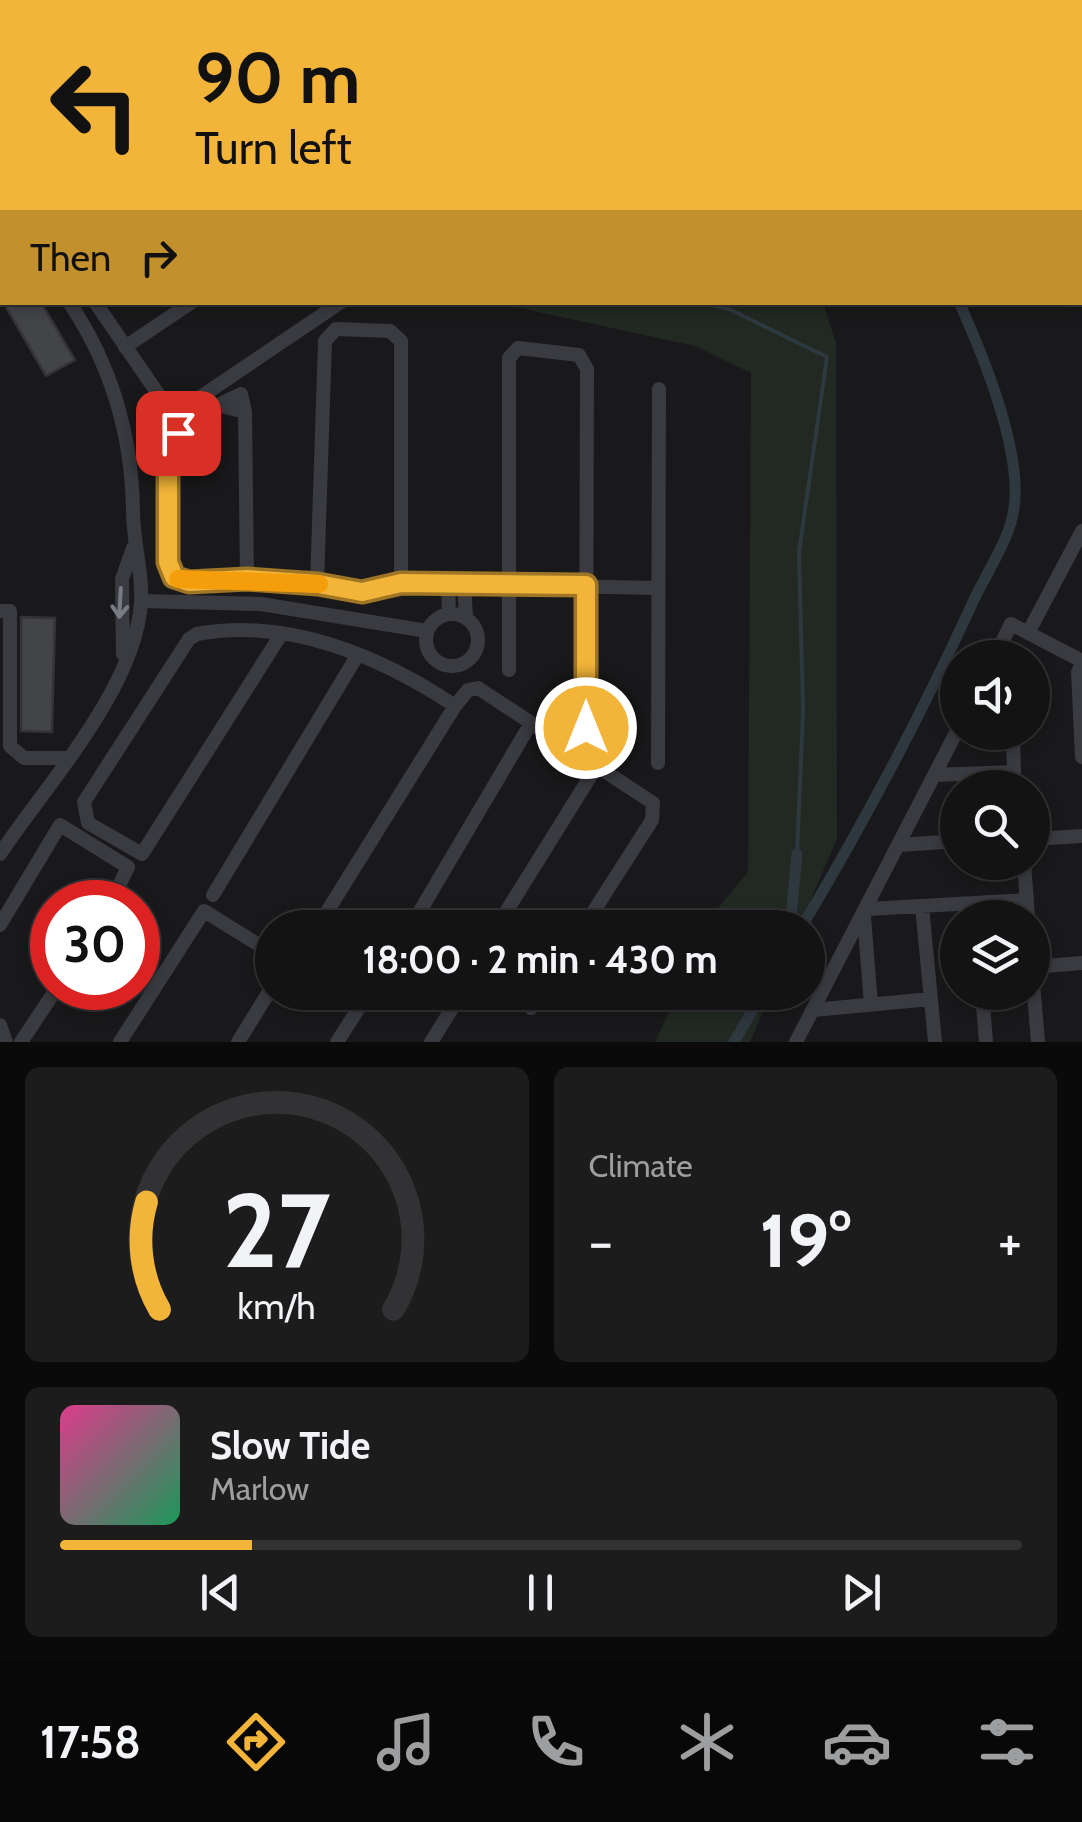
<!DOCTYPE html>
<html lang="en">
<head>
<meta charset="utf-8">
<style>
	:root { --surface:#131314; --page:#1c1c1d; --text:#f1f3f6; --muted:#9d9ea0; --line:#323234; --accent:#f3b539 }
	body { margin:0; font-family:Cabin,sans-serif; background:var(--page); color:var(--text); height:100vh; display:flex; flex-direction:column; font-size:38px; white-space:nowrap }
	* { box-sizing:border-box; margin:0 }
	p { font-size:32px; color:var(--muted) }
	.icon { flex:none; width:55px; height:55px; fill:none; stroke:currentColor; stroke-width:2; stroke-linecap:round; stroke-linejoin:round }
	.map { position:relative; height:1042px; overflow:hidden }
	.panel { display:flex; flex-direction:column; gap:25px; padding:25px; background:#0a0a0b; flex:1 }
	.panel>* { flex:none }
	.guide { position:absolute; left:0px; top:0px; width:1082px; height:305px; box-shadow:0 5px 15px #0003,0 0 0 2px var(--line); background:#f3b539; color:#111; overflow:hidden }
	.buttons { position:absolute; left:940px; top:640px; display:grid; gap:20px }
	.buttons a { display:grid; place-items:center; width:110px; height:110px; border-radius:50%; background:var(--surface); box-shadow:0 5px 15px #0003,0 0 0 2px var(--line); font-size:50px }
	.speed { position:absolute; left:30px; top:880px; display:flex; gap:20px; font-size:50px; font-weight:700; text-align:center }
	.speed>* { display:grid; place-content:center; width:130px; height:130px; border-radius:50%; background:var(--surface); box-shadow:0 5px 15px #0003,0 0 0 2px var(--line); line-height:1 }
	.speed .limit { border:15px solid #d22; background:#fff; color:#111 }
	.pin { position:absolute; display:grid; place-items:center; width:85px; height:85px; color:#fff; margin:-42px; border-radius:20px; box-shadow:0 5px 15px #0006 }
	.me { position:absolute; width:110px; margin:-55px; rotate:0deg; stroke-linejoin:round; filter:drop-shadow(0 0 8px #0008) }
	.turn { display:flex; align-items:center; gap:35px; height:210px; padding:0 30px; font-size:45px }
	.turn .icon { width:130px; height:130px; stroke-width:2.5 }
	.turn b { display:block; font-size:70px; line-height:85px }
	.then { display:flex; align-items:center; height:95px; padding:0 30px; background:#0003; gap:20px; font-size:38px }
	.big { font-size:75px; font-weight:700; line-height:1.1 }
	.panel .card { flex:1; display:flex; flex-direction:column; justify-content:center; gap:15px; min-width:0; padding:0 35px; border-radius:15px; background:var(--page) }
	.panel .dial { align-items:center; gap:0 }
	.dial svg { height:260px; overflow:visible; fill:none; stroke:var(--line); stroke-width:7; stroke-linecap:round; text-anchor:middle }
	.dial text { fill:var(--text); stroke:none }
	.song { display:flex; align-items:center; gap:30px }
	.cover { width:120px; height:120px; border-radius:15px; background:linear-gradient(135deg,hsl(330 70% 55%),hsl(150 70% 35%)) }
	.played { height:10px; border-radius:5px; background:linear-gradient(90deg,var(--accent) 20%,var(--line) 20%) }
	.keys { display:flex; justify-content:space-around; direction:ltr }
	.heat { display:flex; justify-content:space-between; align-items:center; font-size:55px; direction:ltr }
	.panel .tiles { flex:1; display:grid; gap:25px; grid-template-columns:1fr 1fr }
	.card:last-child { grid-column:span 2 }
	.trip { position:absolute; left:255px; top:910px; width:570px; height:100px; border-radius:50px; background:var(--surface); box-shadow:0 5px 15px #0003,0 0 0 2px var(--line); font-weight:700; line-height:100px; text-align:center }
	.tab-bar { display:flex; height:160px; justify-content:space-around; align-items:center; background:#080808; color:var(--muted) }
	.tab-bar .icon { width:70px; height:70px }
	.tab-bar .active { color:var(--accent) }
	.tab-bar b { font-size:45px; color:var(--text) }
	.map>svg:first-child { display:block }
</style>
</head>
<body>
<div class="map">
<svg width="1082" height="1042" viewBox="0 0 1082 1042">
	<rect width="100%" height="100%" fill="#19191b"/>
	<path fill="#212922" d="M497,303H823L836,343L837,839L799,927H708L718,908L748,872L751,373L695,346Z
		M678,993V992L771,993L750,1042H655Z"/>
	<g fill="none" stroke-linecap="round" stroke-linejoin="round">
		<path stroke="#2e383f" stroke-width="4" d="M250,0L251,2
			M698,302L729,309L827,357L799,552L803,711L797,854"/>
		<path stroke="#2e383f" stroke-width="11" d="M790,928L797,854
			M801,928C864,823 921,715 972,604C984,577 1007,544 1013,514C1025,457 983,355 959,302
			M734,1042L763,992"/>
	</g>
	<path fill="#434448" stroke="#333337" stroke-width="2.5" d="M13,302H41L75,360L46,376L6,307Z
		M21,617L55,618L52,732L21,731Z"/>
	<g fill="none" stroke-linecap="round" stroke-linejoin="round">
		<path stroke="#3a3b40" stroke-width="14" d="M166,0L167,2
			M288,0L290,2
			M379,0L381,2
			M475,0L484,2
			M518,0L519,2
			M875,0V2
			M962,0L963,2
			M131,2L134,0
			M366,2L370,0
			M903,2L915,0
			M0,267L2,266
			M0,277H2
			M95,302L167,407L177,413L341,302
			M125,347L192,302
			M218,405L241,394L245,412
			M247,579L245,412L218,405L171,442L168,562L178,579H247L362,592L401,583L658,588
			M448,583L449,613
			M464,583L466,617
			M317,584L325,341L336,329L390,331L401,341V583
			M141,601L261,604L427,631
			M0,611H10V746L24,758H70
			M426 640a26 26 0 1 1 52 0a26 26 0 1 1-52 0Z
			M282,633L142,854L88,823L84,802L189,639L197,634C288,617 382,657 455,706
			M1028,633L1082,531
			M123,654L122,579L133,548
			M994,658L1011,624L1082,661
			M1082,663L1078,672L1082,757
			M509,670V358L518,348L579,355L587,369L586,728
			M658,763L659,389
			M934,775L1014,772L1013,732
			M1032,839L1082,836
			M899,845L958,841
			M0,854C46,785 136,688 141,602C143,572 133,542 133,511C132,434 112,366 69,302
			M1024,862L1028,918
			M213,895L357,656
			M922,906L935,1042
			M868,909L1027,900
			M325,915L455,706L468,690L478,688L653,803L652,820L583,928
			M864,917L871,1004
			M0,925L60,825L128,867L111,902
			M410,928L531,723
			M496,928L598,764
			M1032,967L1082,963
			M1032,971L1038,1042
			M982,992L986,1042
			M531,1008L541,992
			M813,1010L931,999
			M0,1025L6,1042
			M21,1042L57,988
			M120,1042L204,911L272,953
			M238,1042L272,987
			M337,1042L369,992
			M431,1042L458,999
			M796,1042L958,729"/>
	</g>
	<defs><path id="oneway-shaft" d="M-6 0H5M1.5-3L5.5 0L1.5 3" fill="none" stroke-width="1.6" stroke-linecap="round" stroke-linejoin="round" transform="scale(2.5)"/></defs>
	<use stroke="#787b84" href="#oneway-shaft" transform="translate(120 603) rotate(93)"/>
	<g fill="none" stroke-linecap="round" stroke-linejoin="round">
		<defs>
			<path id="route" d="M178,433L168,460V562L174,577L189,582L247,579L318,584L362,592L401,583L586,585V728"/>
		</defs>
		<use href="#route" stroke="#9e7625" stroke-width="25"/>
		<use href="#route" stroke="#f3b539" stroke-width="18"/>
		<path stroke="#f59e0b" stroke-width="18" d="M178,579L319,584"/>
	</g>
</svg>
<div class="buttons">
<a><svg class="icon" aria-label="sound" viewBox="0 0 24 24"><path d="M4 9h4l5-4v14l-5-4H4zM17 9q2 3 0 6"/></svg></a>
<a><svg class="icon" aria-label="search" viewBox="0 0 24 24"><circle cx="10" cy="10" r="6"/><path d="M15 15l6 6"/></svg></a>
<a><svg class="icon" aria-label="layers" viewBox="0 0 24 24"><path d="M12 4l9 5-9 5-9-5zM3 14l9 5 9-5"/></svg></a>
</div>
<div class="speed"><div class="limit">30</div></div>
<div class="pin" style="left:178px;top:433px;background:#d93025"><svg class="icon" aria-label="arrive" viewBox="0 0 24 24"><path d="M6 21V4h12l-3 4 3 4H6"/></svg></div>
<svg class="me" style="left:586px;top:728px" viewBox="-20 -20 40 40"><circle r="17" fill="#f3b539" stroke="#fff" stroke-width="3"/><path d="M0-11L8 9 0 5-8 9z" fill="#fff"/></svg>
<div class="trip">18:00 · 2 min · 430 m</div>
<div class="guide">
<div class="turn"><svg class="icon" aria-label="left" viewBox="0 0 24 24"><path d="M17 20v-9H6M10 6l-5 5 5 5"/></svg><div><b>90 m</b>Turn left</div></div>
<div class="then">Then<svg class="icon" aria-label="right" viewBox="0 0 24 24"><path d="M7 20v-9h11M14 6l5 5-5 5"/></svg></div>
</div>
</div>
<section class="panel">
<div class="tiles">
<div class="card dial"><svg viewBox="0 0 100 80">
<path d="M14 69A42 42 0 1 1 86 69"/>
<path d="M14 69A42 42 0 0 1 10 36" stroke="#f3b539"/>
<text x="50" y="56" font-size="32" font-weight="700">27</text>
<text x="50" y="72" font-size="11">km/h</text>
</svg></div>
<div class="card"><p>Climate</p>
<div class="heat"><a>−</a><b class="big">19°</b><a>+</a></div>
</div>
<div class="card">
<div class="song"><i class="cover"></i><div><b>Slow Tide</b><p>Marlow</p></div></div>
<div class="played"></div>
<div class="keys"><svg class="icon" aria-label="previous" viewBox="0 0 24 24"><path d="M18 5L8 12l10 7zM5 5v14"/></svg><svg class="icon" aria-label="pause" viewBox="0 0 24 24"><path d="M8 5v14M16 5v14"/></svg><svg class="icon" aria-label="next" viewBox="0 0 24 24"><path d="M6 5l10 7-10 7zM19 5v14"/></svg></div>
</div>
</div>
</section>
<nav class="tab-bar">
<b>17:58</b>
<svg class="icon active" aria-label="directions" viewBox="0 0 24 24"><path d="M12 3l9 9-9 9-9-9zM9 14v-3h6M13 9l2 2-2 2"/></svg>
<svg class="icon" aria-label="music" viewBox="0 0 24 24"><path d="M9 18V5l10-2v13"/><circle cx="6" cy="18" r="3"/><circle cx="16" cy="16" r="3"/></svg>
<svg class="icon" aria-label="phone" viewBox="0 0 24 24"><path d="M5 4h4l2 5-3 2q2 4 5 5l2-3 5 2v4C11 20 4 13 5 4z"/></svg>
<svg class="icon" aria-label="climate" viewBox="0 0 24 24"><path d="M12 3v18M4 7l16 10M4 17L20 7"/></svg>
<svg class="icon" aria-label="car" viewBox="0 0 24 24"><path d="M5 17H2v-5l4-1 3-4h7l3 4 3 1v5h-3M9 17h6M6 11h13"/><circle cx="7" cy="17" r="2"/><circle cx="17" cy="17" r="2"/></svg>
<svg class="icon" aria-label="filters" viewBox="0 0 24 24"><path d="M4 7h16M4 17h16"/><circle cx="9" cy="7" r="2"/><circle cx="15" cy="17" r="2"/></svg>
</nav>
</body>
</html>
